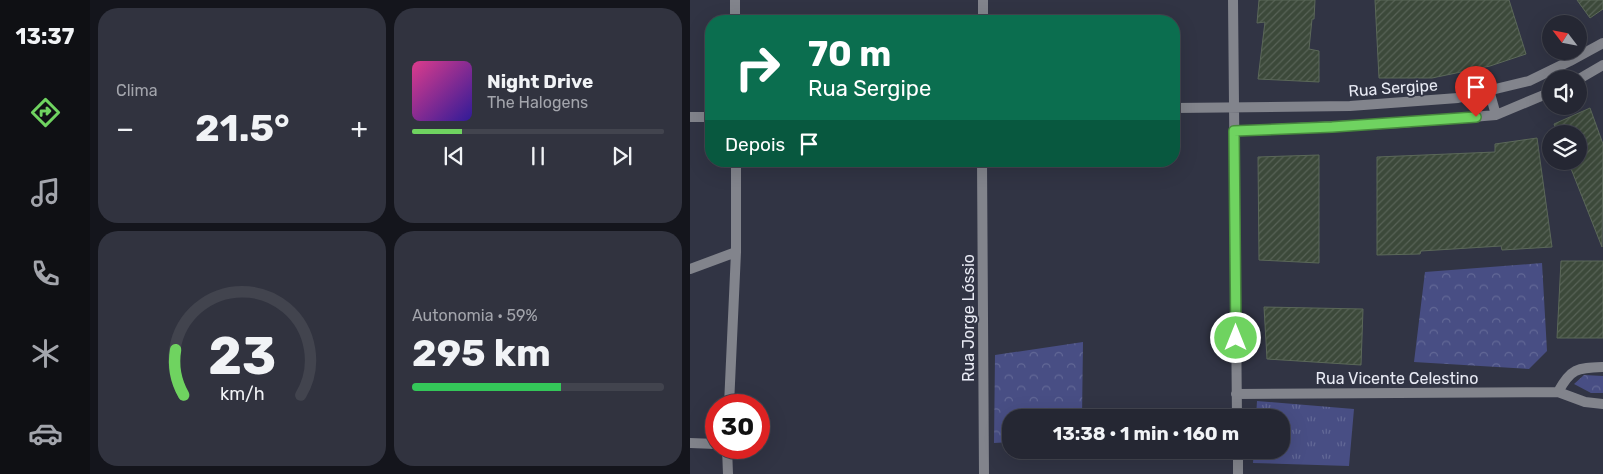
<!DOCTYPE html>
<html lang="pt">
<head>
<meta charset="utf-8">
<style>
	:root { --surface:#252733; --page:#31333f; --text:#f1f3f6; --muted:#a3a5ac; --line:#42444e; --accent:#6fd360 }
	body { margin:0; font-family:Rubik,sans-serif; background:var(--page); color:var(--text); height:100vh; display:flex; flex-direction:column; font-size:19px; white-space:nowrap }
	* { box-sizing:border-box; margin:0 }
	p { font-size:16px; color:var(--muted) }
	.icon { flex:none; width:28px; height:28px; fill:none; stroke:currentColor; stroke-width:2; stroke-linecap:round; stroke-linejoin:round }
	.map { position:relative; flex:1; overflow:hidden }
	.drawer { display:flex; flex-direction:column; gap:8px; padding:8px; background:#14151c; width:600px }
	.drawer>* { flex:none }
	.top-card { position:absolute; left:15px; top:15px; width:475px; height:152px; border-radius:20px; box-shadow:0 5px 20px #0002,0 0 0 1px var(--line); background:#0b6e4f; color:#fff; overflow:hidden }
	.needle { width:32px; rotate:302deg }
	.tools { position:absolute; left:852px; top:15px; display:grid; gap:10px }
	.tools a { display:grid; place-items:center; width:45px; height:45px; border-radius:50%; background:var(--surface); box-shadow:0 5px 20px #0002,0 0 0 1px var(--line); font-size:25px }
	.speed { position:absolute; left:15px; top:394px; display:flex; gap:10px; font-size:25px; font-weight:700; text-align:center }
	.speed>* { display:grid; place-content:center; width:65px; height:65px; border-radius:50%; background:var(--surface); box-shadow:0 5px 20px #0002,0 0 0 1px var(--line); line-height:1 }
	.speed .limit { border:8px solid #d22; background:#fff; color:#111 }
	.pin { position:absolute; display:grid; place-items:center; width:42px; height:42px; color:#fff; margin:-51px -21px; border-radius:50% 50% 50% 0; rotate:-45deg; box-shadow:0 0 5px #0007 }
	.pin .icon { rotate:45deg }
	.me { position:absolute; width:55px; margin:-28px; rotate:0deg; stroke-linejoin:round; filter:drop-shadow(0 0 4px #0008) }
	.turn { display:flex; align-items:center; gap:18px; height:105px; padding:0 20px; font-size:22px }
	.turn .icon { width:65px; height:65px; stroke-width:2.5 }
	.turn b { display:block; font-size:35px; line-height:42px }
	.then { display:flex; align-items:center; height:48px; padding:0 20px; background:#0003; gap:10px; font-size:19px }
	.big { font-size:38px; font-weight:700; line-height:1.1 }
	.drawer .widget { flex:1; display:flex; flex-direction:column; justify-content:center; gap:8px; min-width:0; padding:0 18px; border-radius:20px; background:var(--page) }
	.drawer .dial { align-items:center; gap:0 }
	.dial svg { height:130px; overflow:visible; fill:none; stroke:var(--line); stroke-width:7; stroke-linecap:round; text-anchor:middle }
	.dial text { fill:var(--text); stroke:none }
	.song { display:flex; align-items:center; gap:15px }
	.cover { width:60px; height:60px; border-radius:8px; background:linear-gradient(135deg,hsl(330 70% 55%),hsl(250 70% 35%)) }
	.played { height:5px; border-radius:2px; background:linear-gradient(90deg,var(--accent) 20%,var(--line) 20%) }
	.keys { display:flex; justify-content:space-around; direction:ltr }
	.heat { display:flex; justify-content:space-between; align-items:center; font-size:28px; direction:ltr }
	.charge { height:8px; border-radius:4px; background:linear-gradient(90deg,#34c759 59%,var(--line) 0) }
	.drawer .tiles { flex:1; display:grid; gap:8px; grid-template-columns:repeat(2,1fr) }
	.trip { position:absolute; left:312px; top:409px; width:288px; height:50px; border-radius:20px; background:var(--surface); box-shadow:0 5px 20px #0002,0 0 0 1px var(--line); font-weight:700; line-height:50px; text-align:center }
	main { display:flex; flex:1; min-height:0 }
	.tabs { display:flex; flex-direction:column; width:90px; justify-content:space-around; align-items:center; background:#0f1014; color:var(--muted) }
	.tabs .icon { width:35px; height:35px }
	.tabs .selected { color:var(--accent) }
	.tabs b { font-size:22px; color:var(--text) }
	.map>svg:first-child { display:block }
</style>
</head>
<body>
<main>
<nav class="tabs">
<b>13:37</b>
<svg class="icon selected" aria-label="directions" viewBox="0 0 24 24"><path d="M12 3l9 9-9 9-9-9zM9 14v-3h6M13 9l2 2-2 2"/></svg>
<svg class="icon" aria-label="music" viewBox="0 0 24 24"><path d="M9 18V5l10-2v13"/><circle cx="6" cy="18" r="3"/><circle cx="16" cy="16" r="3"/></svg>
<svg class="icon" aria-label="phone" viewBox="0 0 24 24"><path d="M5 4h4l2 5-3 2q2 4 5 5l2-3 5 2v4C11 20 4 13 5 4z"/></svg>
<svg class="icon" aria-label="climate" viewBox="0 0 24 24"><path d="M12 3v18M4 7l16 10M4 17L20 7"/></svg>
<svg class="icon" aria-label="car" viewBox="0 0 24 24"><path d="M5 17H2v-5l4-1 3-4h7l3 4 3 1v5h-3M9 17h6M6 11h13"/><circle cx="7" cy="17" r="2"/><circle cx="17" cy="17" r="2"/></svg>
</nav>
<section class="drawer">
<div class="tiles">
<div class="widget"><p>Clima</p>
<div class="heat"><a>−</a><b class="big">21.5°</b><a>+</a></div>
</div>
<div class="widget">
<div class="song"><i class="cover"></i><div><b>Night Drive</b><p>The Halogens</p></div></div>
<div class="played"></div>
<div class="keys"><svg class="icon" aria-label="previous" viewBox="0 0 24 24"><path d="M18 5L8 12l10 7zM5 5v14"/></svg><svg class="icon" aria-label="pause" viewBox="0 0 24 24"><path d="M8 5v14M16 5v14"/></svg><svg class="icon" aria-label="next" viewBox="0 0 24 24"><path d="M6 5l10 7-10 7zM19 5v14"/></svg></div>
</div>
<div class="widget dial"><svg viewBox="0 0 100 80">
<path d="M14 69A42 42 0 1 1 86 69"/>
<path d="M14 69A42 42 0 0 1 9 41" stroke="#6fd360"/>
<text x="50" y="56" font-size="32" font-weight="700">23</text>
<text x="50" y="72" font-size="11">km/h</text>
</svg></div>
<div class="widget"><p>Autonomia · 59%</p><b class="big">295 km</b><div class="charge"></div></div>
</div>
</section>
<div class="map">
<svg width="913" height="474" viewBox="0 0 913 474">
	<defs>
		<pattern id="grass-tufts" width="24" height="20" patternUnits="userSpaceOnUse" patternTransform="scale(1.25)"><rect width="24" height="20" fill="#484e84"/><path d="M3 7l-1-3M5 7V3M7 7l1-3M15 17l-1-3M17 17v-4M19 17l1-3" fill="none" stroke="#626896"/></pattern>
		<pattern id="forest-crowns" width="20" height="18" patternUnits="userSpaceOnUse" patternTransform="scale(1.25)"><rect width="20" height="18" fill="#484e84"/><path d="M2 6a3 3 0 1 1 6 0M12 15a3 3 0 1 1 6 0" fill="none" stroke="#626896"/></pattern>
		<pattern id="building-hatch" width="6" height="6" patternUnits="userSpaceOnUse" patternTransform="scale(1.25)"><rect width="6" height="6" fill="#3c493a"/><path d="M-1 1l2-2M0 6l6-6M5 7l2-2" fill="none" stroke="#586357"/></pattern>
	</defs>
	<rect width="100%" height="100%" fill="#313444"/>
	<path fill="url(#grass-tufts)" d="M567,401L664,409L659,466L563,463L564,450H591V418L566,417Z"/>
	<path fill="url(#forest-crowns)" d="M852,263L857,351L839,369L724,362L735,272Z
		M393,342L392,417L321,418V442L304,443L305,355Z
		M894,375L913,376V393H901L884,384Z"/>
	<path fill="url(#building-hatch)" stroke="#5b6859" d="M569,0H625L624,19H622L619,49L629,51V82L568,79L575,22L567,23Z
		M685,0H819L836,54L800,66L742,78H689Z
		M887,0H913V9L900,18Z
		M900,108L913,144L912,247L878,161H889V134H868L864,124Z
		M847,138L862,247L812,250L811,246L731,251L730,254L687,255V157L805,152V144Z
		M629,155V263L569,260L568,157Z
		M871,261H913V338H867Z
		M574,307L673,309L671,365L577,359Z"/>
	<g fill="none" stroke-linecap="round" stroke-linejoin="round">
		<path stroke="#82848c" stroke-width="10" d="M45,0V21
			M543,0L547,418
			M293,21V0
			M889,79L913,65
			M799,90L806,115
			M484,108L660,106L768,98L839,81L880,61L913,43
			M0,117H21
			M544,131L710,123L806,115L861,92
			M292,161L294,474
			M0,269L46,252
			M868,392C881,368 887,368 913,367
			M546,394L868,392L895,402L913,404
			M39,405L46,252V161
			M0,443L26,444
			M37,448L38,474
			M548,450V474"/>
	</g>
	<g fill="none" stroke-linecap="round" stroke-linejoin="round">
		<defs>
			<path id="route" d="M546,338L544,131L642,127L786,117"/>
		</defs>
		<use href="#route" stroke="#48893e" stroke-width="12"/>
		<use href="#route" stroke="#6fd360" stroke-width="9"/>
	</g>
	<g text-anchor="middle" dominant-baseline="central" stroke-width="4" stroke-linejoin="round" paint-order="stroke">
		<g font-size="16" fill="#e8eaf4" stroke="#313444">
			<text transform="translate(703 88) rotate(-4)">Rua Sergipe</text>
			<text transform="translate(278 318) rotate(-90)">Rua Jorge Lóssio</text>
			<text x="707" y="378">Rua Vicente Celestino</text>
		</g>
	</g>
</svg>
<div class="tools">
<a><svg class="needle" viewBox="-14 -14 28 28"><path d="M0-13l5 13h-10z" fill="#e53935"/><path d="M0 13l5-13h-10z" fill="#a3a5ac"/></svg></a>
<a><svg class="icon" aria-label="sound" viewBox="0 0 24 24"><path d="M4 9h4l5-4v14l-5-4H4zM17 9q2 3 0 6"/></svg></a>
<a><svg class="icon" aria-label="layers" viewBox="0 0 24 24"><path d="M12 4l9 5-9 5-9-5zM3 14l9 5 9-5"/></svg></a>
</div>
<div class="speed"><div class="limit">30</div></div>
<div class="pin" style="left:786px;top:117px;background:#d93025"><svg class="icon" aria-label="arrive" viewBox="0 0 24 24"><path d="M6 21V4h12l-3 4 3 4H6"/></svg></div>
<svg class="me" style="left:546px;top:338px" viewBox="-20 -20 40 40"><circle r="17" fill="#6fd360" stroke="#fff" stroke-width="3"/><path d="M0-11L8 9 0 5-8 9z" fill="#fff"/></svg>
<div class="trip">13:38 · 1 min · 160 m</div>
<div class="top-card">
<div class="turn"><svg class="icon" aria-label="right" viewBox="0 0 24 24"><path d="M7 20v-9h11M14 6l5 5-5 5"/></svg><div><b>70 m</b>Rua Sergipe</div></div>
<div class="then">Depois<svg class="icon" aria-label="arrive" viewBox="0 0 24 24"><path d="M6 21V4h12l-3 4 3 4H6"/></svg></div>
</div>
</div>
</main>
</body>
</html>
